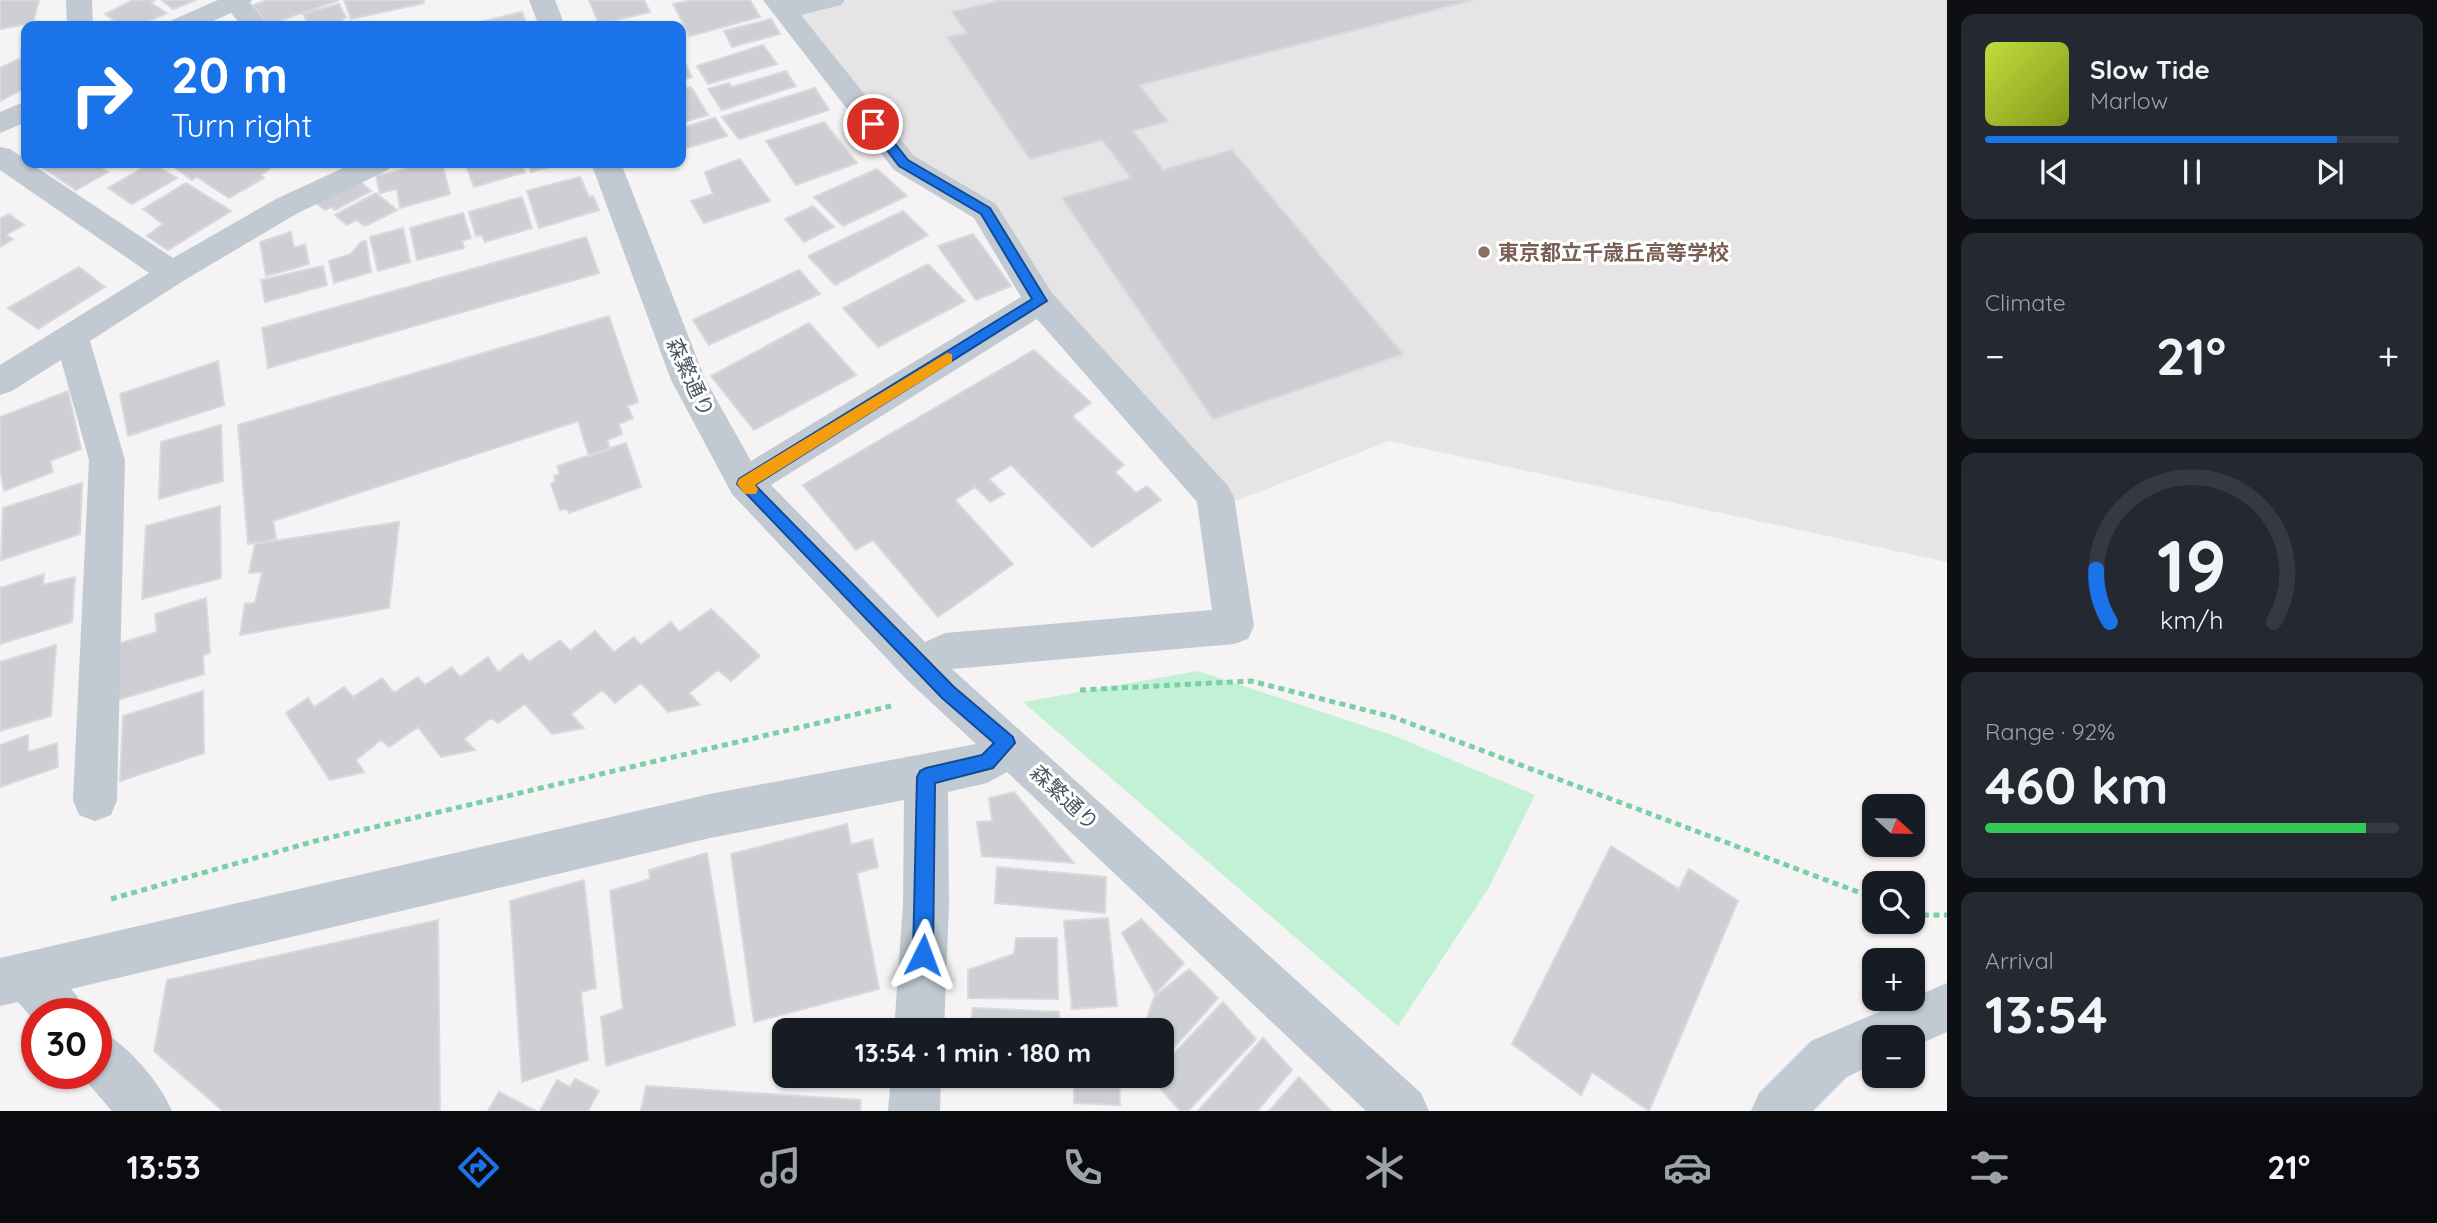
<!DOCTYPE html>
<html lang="en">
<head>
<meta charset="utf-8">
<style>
	:root { --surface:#171b24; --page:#242831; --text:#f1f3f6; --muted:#9ea1a6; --line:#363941; --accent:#1a73e8 }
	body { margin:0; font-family:Quicksand,"Noto Sans JP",sans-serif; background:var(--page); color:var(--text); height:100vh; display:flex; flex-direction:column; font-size:26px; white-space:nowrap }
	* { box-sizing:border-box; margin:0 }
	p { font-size:23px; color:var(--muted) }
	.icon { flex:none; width:38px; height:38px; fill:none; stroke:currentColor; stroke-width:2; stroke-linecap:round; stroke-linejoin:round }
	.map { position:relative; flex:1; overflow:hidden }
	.side { display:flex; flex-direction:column; gap:14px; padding:14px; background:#0d0f14; width:490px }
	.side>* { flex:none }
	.banner { position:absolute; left:21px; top:21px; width:665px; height:147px; border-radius:14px; box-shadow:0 2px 5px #0004; background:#1a73e8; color:#fff; overflow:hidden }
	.needle { width:46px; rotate:112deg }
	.buttons { position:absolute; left:1862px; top:794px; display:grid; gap:14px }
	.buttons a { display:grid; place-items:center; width:63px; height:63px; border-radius:14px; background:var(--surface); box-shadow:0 2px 5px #0004; font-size:35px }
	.speed { position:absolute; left:21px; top:998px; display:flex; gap:14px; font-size:35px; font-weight:700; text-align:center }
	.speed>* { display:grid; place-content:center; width:91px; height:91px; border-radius:50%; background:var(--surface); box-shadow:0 2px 5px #0004; line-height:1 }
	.speed .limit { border:10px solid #d22; background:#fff; color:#111 }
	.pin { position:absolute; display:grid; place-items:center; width:60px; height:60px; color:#fff; margin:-30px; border:4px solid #fff; border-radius:50%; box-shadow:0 2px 7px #0007 }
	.me { position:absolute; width:77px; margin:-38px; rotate:3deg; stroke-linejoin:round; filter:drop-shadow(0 0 5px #0008) }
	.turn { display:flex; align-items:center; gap:24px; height:147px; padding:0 35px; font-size:32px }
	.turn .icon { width:91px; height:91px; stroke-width:2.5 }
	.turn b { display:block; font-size:49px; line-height:60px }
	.big { font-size:52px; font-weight:700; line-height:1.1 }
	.side .widget { flex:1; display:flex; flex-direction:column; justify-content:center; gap:10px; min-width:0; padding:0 24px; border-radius:14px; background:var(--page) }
	.side .dial { align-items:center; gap:0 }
	.dial svg { height:182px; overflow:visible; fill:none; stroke:var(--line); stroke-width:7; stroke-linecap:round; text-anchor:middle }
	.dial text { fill:var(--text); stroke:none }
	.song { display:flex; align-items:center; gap:21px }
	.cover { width:84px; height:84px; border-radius:10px; background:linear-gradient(135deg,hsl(70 70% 55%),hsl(70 70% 35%)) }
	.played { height:7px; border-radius:4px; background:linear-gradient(90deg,var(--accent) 85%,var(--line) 85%) }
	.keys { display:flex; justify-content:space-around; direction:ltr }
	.heat { display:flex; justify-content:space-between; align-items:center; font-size:38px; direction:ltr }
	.charge { height:10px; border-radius:5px; background:linear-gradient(90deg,#34c759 92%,var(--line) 0) }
	.trip { position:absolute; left:772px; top:1018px; width:402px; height:70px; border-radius:14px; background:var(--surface); box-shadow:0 2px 5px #0004; font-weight:700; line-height:70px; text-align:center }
	.dock { display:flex; height:112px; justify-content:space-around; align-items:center; background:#090b0e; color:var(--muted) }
	.dock .icon { width:49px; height:49px }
	.dock .on { color:var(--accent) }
	.dock b { font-size:32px; color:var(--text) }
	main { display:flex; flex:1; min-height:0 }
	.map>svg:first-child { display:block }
</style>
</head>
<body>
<main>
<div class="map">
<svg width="1947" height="1111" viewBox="0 0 1947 1111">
	<rect width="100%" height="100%" fill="#f5f3f3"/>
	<path fill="#e6e4e5" d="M850,0H1947V562L1389,441L1228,504L1046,297L994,207L912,160L796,12Z"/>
	<path fill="#c3f1d5" d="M1198,671L1395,736L1535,795L1488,889L1398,1026L1023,702Z"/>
	<path fill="#cdcfd5" stroke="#d7d9de" stroke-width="2" d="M0,0H39L33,23L0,29Z
		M133,0H151L154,1L151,3L167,13L142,24L147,26H101L114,20L105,14Z
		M162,0H196L173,9Z
		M268,0H339L268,25L253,5Z
		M344,0H423L424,3L351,19Z
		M589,0H644L650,12L599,24Z
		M693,0H750L760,17L690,36L673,4Z
		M1002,0H1473L1139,85L1168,121L1133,131L1163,170L1232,150L1403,354L1213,419L1062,198L1131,178L1102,140L1030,159L947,37L967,33L952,12Z
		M339,4L346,17L342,19L346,26H301L308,24L303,14Z
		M522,12L527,26L472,24Z
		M771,19L780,34L732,47L724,31Z
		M763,45L777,64L708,84L697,66Z
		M26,47V88L0,101V68L21,58V48Z
		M683,60L692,77L681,80V61Z
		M786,71L796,86L722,110L708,89L729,83L732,87Z
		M691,87L708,115L681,123V90Z
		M815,88L829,110L739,139L722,117Z
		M715,118L727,136L681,150V128Z
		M824,122L857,163L796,185L766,141Z
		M740,159L770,201L704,223L691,201L713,194L705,172Z
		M36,163H113L103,169L108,172L76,190Z
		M151,163L177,178L132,204L108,188Z
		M172,163H278L261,175L264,178L229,198L197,177L192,180L170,164Z
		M433,163H442L450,194L400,208L397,189L380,193L376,176Z
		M465,163H521L525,172L474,187Z
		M528,163H564L531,172Z
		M877,169L907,196L843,226L814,197Z
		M355,177L371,191L335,210L331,207L325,210L312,200Z
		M580,177L589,197L593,196L599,210L539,228L527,191Z
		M186,183L231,211L168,250L147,236L163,224L143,209Z
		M376,193L397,210L365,226L356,220L347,225L335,215Z
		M522,197L532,228L485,242L482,235L476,236L469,212Z
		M813,206L834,227L804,242L785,219Z
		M903,211L928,235L835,285L808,256Z
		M463,213L471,238L462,241L464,248L417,260L410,228Z
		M9,214L24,225L6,235L13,239L0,247V219Z
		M403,228L410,262L378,271L370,237Z
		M291,232L294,248L305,244L309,264L266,276L260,242Z
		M973,234L1011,286L976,300L938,246Z
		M586,237L599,273L268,368L262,328Z
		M366,241L371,272L334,283L329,261L351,254L361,242Z
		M928,264L965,301L878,347L843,308Z
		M323,266L327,285L265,302L261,280Z
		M79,267L105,287L38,329L8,308Z
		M799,270L820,294L709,345L693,320Z
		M609,316L638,402L627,406L633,418L619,424L622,434L607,440L610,449L589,456L578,421L273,521L276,539L248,544L238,425Z
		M809,323L856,375L754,430L711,376Z
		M1034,350L1091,403L1072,416L1124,465L1115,472L1136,493L1147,486L1161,500L1092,547L1011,465L989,479L1004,494L990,502L975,487L955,500L1013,564L938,617L873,540L856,550L803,485Z
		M218,361L224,405L128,436L120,394Z
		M68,391L81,449L50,461L53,472L4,491L0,468V417Z
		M221,425L223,481L159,499L161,442Z
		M626,443L641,487L569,513L567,509L560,510L551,484L555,481L554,476L560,474L557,466Z
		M82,483L80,534L1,560L3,508Z
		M220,506L221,578L142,599L146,526Z
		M399,522L389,608L240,635L245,604L255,603L262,572L249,573L255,544Z
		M44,574L43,585L75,577L72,622L0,644V588Z
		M206,598L210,653L203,655L204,674L118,700L117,644L157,632L155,614Z
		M711,609L760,656L731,681L718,670L689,693L700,705L668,712L641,683L615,703L602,690L571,714L584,728L552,734L525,704L498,723L491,718L464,739L475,750L441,757L418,727L389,747L381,740L356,760L364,772L330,780L286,713L308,698L314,707L344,687L353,697L382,678L394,693L418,677L425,685L452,667L460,677L488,657L498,672L522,654L529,662L560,640L570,651L595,631L614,652L634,637L641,645L671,622L679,632Z
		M56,645L51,716L0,731V662Z
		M203,691L204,753L120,781L123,716Z
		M28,735V752L57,743L58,767L0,787V745Z
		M1014,792L1074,863L982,856L977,822L992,821L989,798Z
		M847,824L851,845L872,839L878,867L857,873L879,989L754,1022L731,854Z
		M1611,846L1679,889L1689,869L1738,901L1649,1111L1592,1072L1581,1095L1512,1044Z
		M707,853L735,1025L606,1066L601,1017L623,1009L610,891L650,879L649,870Z
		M997,867L1106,877L1105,913L995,903Z
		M584,880L596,988L581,992L588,1060L522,1082L510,901Z
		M1108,918L1117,1006L1072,1009L1064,921Z
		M1141,919L1184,963L1155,994L1122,933Z
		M438,920L440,1111H223L154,1051L167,980Z
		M1016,938H1057L1058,999L968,998V970L1014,954Z
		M1189,969L1218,998L1162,1061V1031H1143L1154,997Z
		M1223,1002L1256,1039L1188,1111H1180L1151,1077L1162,1076V1066Z
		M973,1008L1059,1012V1031H970Z
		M1073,1021L1117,1022L1118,1031H1073Z
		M1263,1038L1292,1070L1257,1111H1198Z
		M1016,1076H1058V1080H1016Z
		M1074,1076H1119L1120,1105L1074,1103Z
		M1299,1077L1331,1111H1269Z
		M575,1079L599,1091L588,1111H540L557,1080L570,1087Z
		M646,1086L861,1100L860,1111H641Z
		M499,1092L536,1111H488Z"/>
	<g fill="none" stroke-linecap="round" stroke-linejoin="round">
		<path stroke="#7ad0a6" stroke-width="5" stroke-dasharray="6 4.5" stroke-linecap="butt" d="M1080,690L1251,681L1393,717L1874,898
			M111,899L315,841L891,706
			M1913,912L1921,915H1947"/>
		<path fill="#c1cad2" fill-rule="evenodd" d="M66,0H92L93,26H67Z
			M218,0H252L250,3L269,26H242L231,13L202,26H168L172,20Z
			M529,0H555L565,26H539Z
			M763,0H845L841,5L801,15L914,156L996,204L1052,293L1228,486L1234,497L1254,626L1248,639L1234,644L952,669L1421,1093L1429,1111H1366L1007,772L987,783L948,792L949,904L944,1031H894L903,904L904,800L710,838L71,989L77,996L84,1013H37V1024L18,1002L0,1006V958L710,794L976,744L907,680L732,494L671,380L591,163H621L705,379L751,461L1021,297L974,218L894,170ZM1037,319L1197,502L1212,610L945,633L925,642L771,485Z
			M26,101V122L0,133V112Z
			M0,147L10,149L26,160V163H30L173,258L276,199L354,163H393L388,170L298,213L183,281L90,341L125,460L117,800L111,815L95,821L79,815L73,800L89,460L61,360L12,391L0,395V365L149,273L0,170Z
			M1947,983V1032L1913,1047V1038H1874V1064L1847,1077L1813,1111H1751L1759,1093L1811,1041Z
			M96,1029C125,1041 160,1082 172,1111H112L79,1073H96Z
			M891,1076H941L940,1111H888Z"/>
	</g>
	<path fill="#1a73e8" stroke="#114b97" stroke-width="2" d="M873,120L877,121L908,160L990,208L1047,301L755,485L954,687L1013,737L1015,743L993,768L935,783L933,955L930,962L923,965L916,962L913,955L917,777L920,771L926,768L982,755L994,743L942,698L737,484L739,479L1032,299L981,214L899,166L867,124Z"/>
	<path fill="#f59e0b" d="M947,353L952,354V362L755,485L758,489L756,494H745L737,484L739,479Z"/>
	<circle fill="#8d6e63" stroke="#fff" stroke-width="2.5" cx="1484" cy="252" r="7"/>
	<g text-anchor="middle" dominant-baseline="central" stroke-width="6" stroke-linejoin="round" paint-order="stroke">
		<g font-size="21" font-weight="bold" fill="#785e54" stroke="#fff" text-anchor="start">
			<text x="1498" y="252">東京都立千歳丘高等学校</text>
		</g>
		<g font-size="21" fill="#4a5661" stroke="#fff">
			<text transform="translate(691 377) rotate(65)">森繁通り</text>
			<text transform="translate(1065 797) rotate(43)">森繁通り</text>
		</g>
	</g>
</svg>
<div class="buttons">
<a><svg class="needle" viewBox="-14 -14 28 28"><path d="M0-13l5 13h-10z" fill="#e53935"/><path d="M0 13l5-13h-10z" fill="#9ea1a6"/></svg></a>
<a><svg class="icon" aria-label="search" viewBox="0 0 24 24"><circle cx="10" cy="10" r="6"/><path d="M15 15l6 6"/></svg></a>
<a>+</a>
<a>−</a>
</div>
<div class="speed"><div class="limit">30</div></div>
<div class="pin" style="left:873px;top:124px;background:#d93025"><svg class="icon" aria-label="arrive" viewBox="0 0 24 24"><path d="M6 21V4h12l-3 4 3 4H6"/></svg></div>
<svg class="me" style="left:923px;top:955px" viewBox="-20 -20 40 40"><path d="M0-17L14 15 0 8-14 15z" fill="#1a73e8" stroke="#fff" stroke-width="4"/></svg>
<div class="trip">13:54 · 1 min · 180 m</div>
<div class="banner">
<div class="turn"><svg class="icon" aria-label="right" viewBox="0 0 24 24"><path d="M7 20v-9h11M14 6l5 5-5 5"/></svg><div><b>20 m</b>Turn right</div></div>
</div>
</div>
<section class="side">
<div class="widget">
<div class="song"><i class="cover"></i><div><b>Slow Tide</b><p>Marlow</p></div></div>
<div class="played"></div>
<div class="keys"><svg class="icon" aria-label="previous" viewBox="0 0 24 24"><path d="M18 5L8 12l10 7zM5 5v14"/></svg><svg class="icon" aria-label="pause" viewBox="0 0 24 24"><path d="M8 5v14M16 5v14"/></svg><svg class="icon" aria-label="next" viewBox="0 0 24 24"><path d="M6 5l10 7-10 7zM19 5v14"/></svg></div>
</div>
<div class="widget"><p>Climate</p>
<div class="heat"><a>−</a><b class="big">21°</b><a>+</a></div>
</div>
<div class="widget dial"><svg viewBox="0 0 100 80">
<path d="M14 69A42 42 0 1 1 86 69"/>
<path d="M14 69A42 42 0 0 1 8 46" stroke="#1a73e8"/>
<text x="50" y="56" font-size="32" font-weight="700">19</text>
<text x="50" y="72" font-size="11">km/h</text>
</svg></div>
<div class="widget"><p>Range · 92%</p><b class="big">460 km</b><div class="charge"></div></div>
<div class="widget"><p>Arrival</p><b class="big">13:54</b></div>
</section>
</main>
<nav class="dock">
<b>13:53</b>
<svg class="icon on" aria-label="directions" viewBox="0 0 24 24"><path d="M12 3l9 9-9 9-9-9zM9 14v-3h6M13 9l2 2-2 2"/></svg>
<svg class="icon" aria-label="music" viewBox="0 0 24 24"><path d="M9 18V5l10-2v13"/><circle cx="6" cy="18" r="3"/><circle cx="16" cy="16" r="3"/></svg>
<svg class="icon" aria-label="phone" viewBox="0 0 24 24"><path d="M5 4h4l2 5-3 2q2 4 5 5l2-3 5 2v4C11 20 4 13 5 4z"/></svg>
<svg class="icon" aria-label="climate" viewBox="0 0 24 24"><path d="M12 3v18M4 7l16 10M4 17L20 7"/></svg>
<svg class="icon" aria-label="car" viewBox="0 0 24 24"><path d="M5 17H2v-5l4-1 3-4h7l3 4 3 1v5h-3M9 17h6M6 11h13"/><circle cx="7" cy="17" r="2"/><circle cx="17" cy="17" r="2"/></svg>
<svg class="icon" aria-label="filters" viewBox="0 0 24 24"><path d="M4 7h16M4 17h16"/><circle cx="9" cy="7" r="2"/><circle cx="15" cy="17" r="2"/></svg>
<b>21°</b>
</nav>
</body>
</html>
